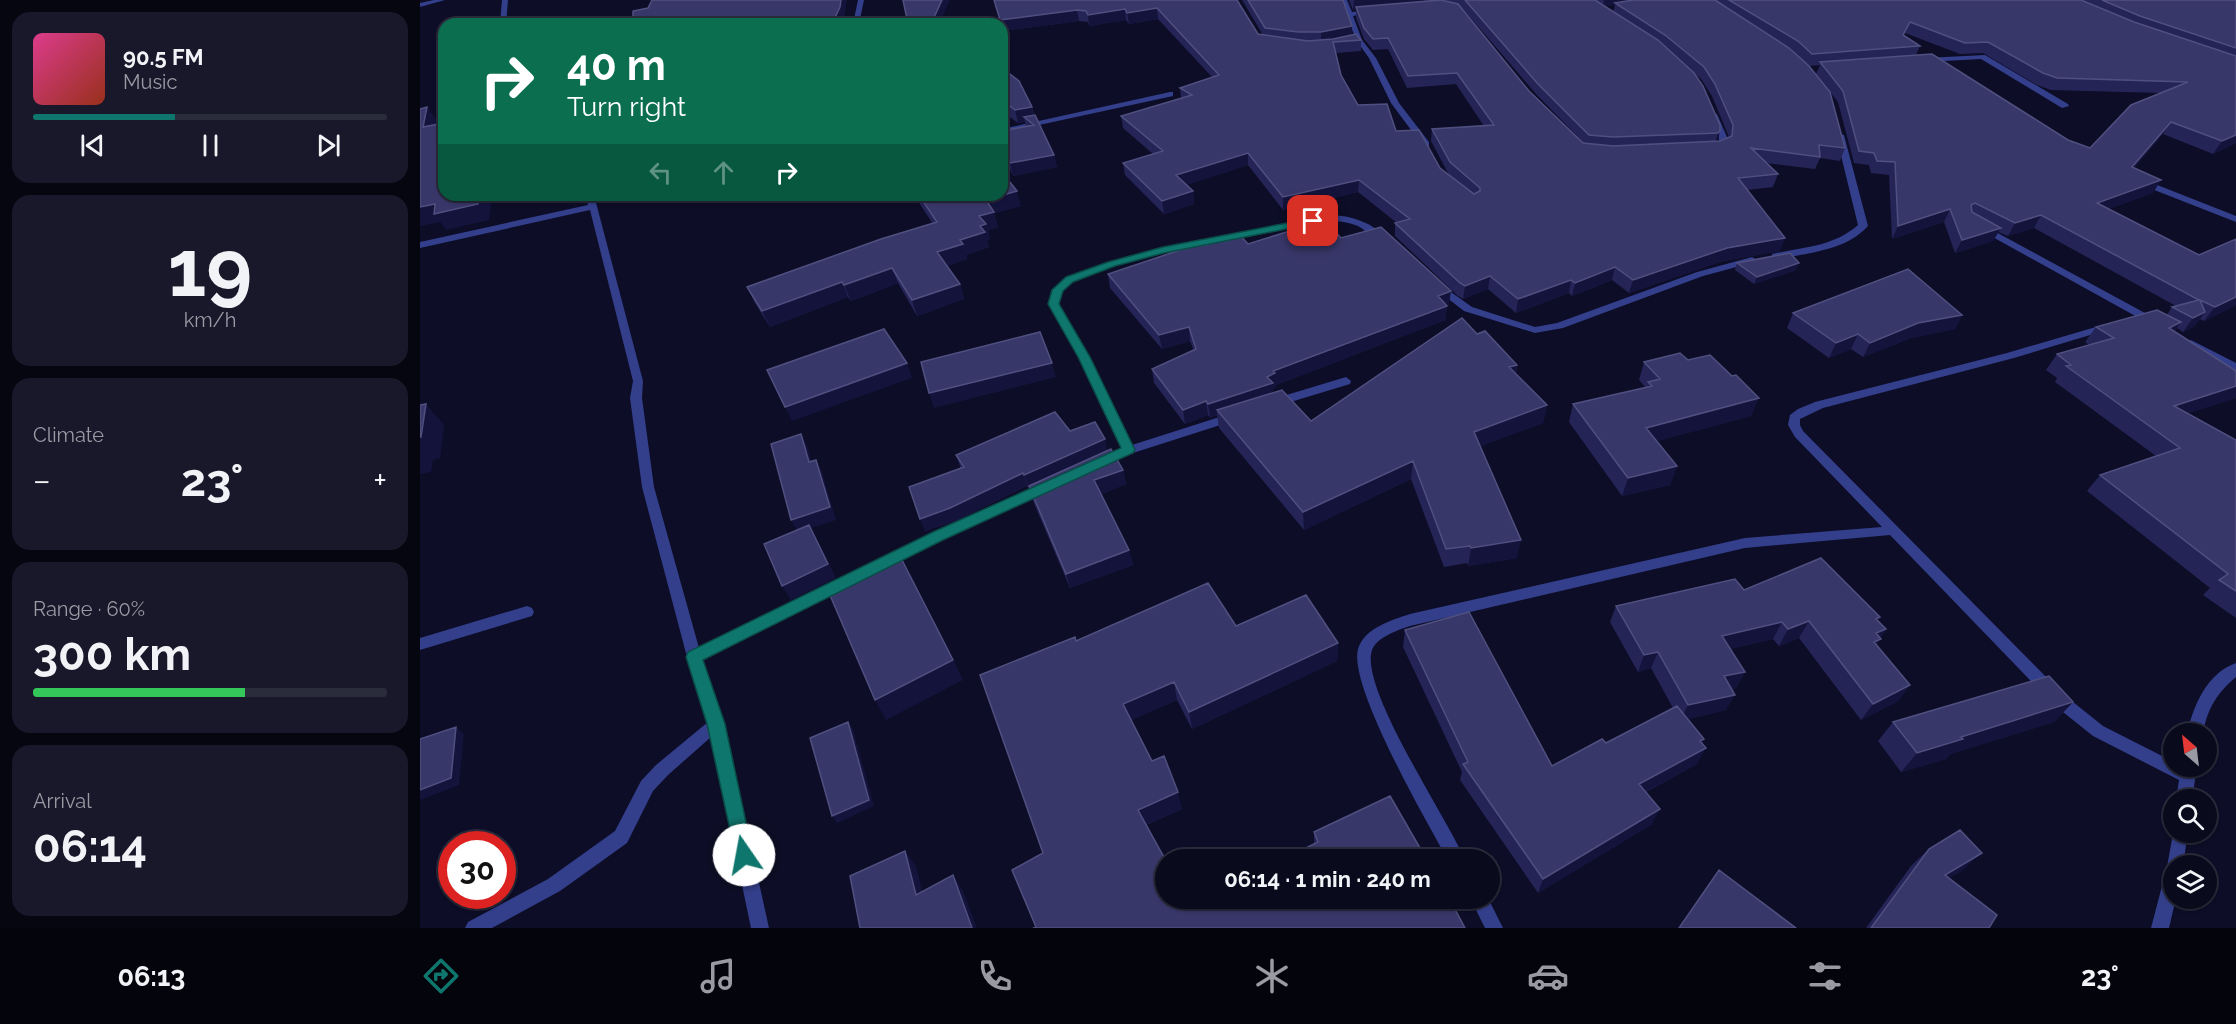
<!DOCTYPE html>
<html lang="en">
<head>
<meta charset="utf-8">
<style>
	:root { --surface:#0a0a1d; --page:#18182a; --text:#f1f3f6; --muted:#999aa4; --line:#2a2b3b; --accent:#0f766e }
	body { margin:0; font-family:Raleway,sans-serif; background:var(--page); color:var(--text); height:100vh; display:flex; flex-direction:column; font-size:22px; white-space:nowrap }
	* { box-sizing:border-box; margin:0 }
	p { font-size:20px; color:var(--muted) }
	.icon { flex:none; width:33px; height:33px; fill:none; stroke:currentColor; stroke-width:2; stroke-linecap:round; stroke-linejoin:round }
	.map { position:relative; flex:1; overflow:hidden }
	.sheet { display:flex; flex-direction:column; gap:12px; padding:12px; background:#060610; width:420px }
	.sheet>* { flex:none }
	.guide { position:absolute; left:18px; top:18px; width:570px; height:183px; border-radius:18px; box-shadow:0 2px 4px #0004,0 0 0 2px var(--line); background:#0b6e4f; color:#fff; overflow:hidden }
	.needle { width:39px; rotate:332deg }
	.controls { position:absolute; left:1743px; top:723px; display:grid; gap:12px }
	.controls a { display:grid; place-items:center; width:54px; height:54px; border-radius:50%; background:var(--surface); box-shadow:0 2px 4px #0004,0 0 0 2px var(--line); font-size:30px }
	.speed { position:absolute; left:18px; top:831px; display:flex; gap:12px; font-size:30px; font-weight:700; text-align:center }
	.speed>* { display:grid; place-content:center; width:78px; height:78px; border-radius:50%; background:var(--surface); box-shadow:0 2px 4px #0004,0 0 0 2px var(--line); line-height:1 }
	.speed .limit { border:9px solid #d22; background:#fff; color:#111 }
	.pin { position:absolute; display:grid; place-items:center; width:51px; height:51px; color:#fff; margin:-26px; border-radius:12px; box-shadow:0 3px 9px #0006 }
	.me { position:absolute; width:66px; margin:-33px; rotate:348deg; stroke-linejoin:round; filter:drop-shadow(0 0 4px #0008) }
	.turn { display:flex; align-items:center; gap:21px; height:126px; padding:0 30px; font-size:27px }
	.turn .icon { width:78px; height:78px; stroke-width:2.5 }
	.turn b { display:block; font-size:42px; line-height:51px }
	.lanes { display:flex; align-items:center; height:57px; padding:0 30px; background:#0003; justify-content:center; gap:30px; direction:ltr }
	.lanes .off { opacity:.35 }
	.big { font-size:45px; font-weight:700; line-height:1.1 }
	.sheet .tile { flex:1; display:flex; flex-direction:column; justify-content:center; gap:9px; min-width:0; padding:0 21px; border-radius:18px; background:var(--page) }
	.sheet .dial { align-items:center; gap:0 }
	.dial b { font-size:78px; line-height:1 }
	.song { display:flex; align-items:center; gap:18px }
	.cover { width:72px; height:72px; border-radius:9px; background:linear-gradient(135deg,hsl(330 70% 55%),hsl(10 70% 35%)) }
	.played { height:6px; border-radius:3px; background:linear-gradient(90deg,var(--accent) 40%,var(--line) 40%) }
	.keys { display:flex; justify-content:space-around; direction:ltr }
	.heat { display:flex; justify-content:space-between; align-items:center; font-size:33px; direction:ltr }
	.charge { height:9px; border-radius:4px; background:linear-gradient(90deg,#34c759 60%,var(--line) 0) }
	.trip { position:absolute; left:735px; top:849px; width:345px; height:60px; border-radius:30px; background:var(--surface); box-shadow:0 2px 4px #0004,0 0 0 2px var(--line); font-weight:700; line-height:60px; text-align:center }
	.tab-bar { display:flex; height:96px; justify-content:space-around; align-items:center; background:#04040c; color:var(--muted) }
	.tab-bar .icon { width:42px; height:42px }
	.tab-bar .on { color:var(--accent) }
	.tab-bar b { font-size:27px; color:var(--text) }
	main { display:flex; flex:1; min-height:0 }
	.map>svg:first-child { display:block }
</style>
</head>
<body>
<main>
<section class="sheet">
<div class="tile">
<div class="song"><i class="cover"></i><div><b>90.5 FM</b><p>Music</p></div></div>
<div class="played"></div>
<div class="keys"><svg class="icon" aria-label="previous" viewBox="0 0 24 24"><path d="M18 5L8 12l10 7zM5 5v14"/></svg><svg class="icon" aria-label="pause" viewBox="0 0 24 24"><path d="M8 5v14M16 5v14"/></svg><svg class="icon" aria-label="next" viewBox="0 0 24 24"><path d="M6 5l10 7-10 7zM19 5v14"/></svg></div>
</div>
<div class="tile dial"><b>19</b><p>km/h</p></div>
<div class="tile"><p>Climate</p>
<div class="heat"><a>−</a><b class="big">23°</b><a>+</a></div>
</div>
<div class="tile"><p>Range · 60%</p><b class="big">300 km</b><div class="charge"></div></div>
<div class="tile"><p>Arrival</p><b class="big">06:14</b></div>
</section>
<div class="map">
<svg width="1816" height="928" viewBox="0 0 1816 928">
	<rect width="100%" height="100%" fill="#0d0d27"/>
	<g fill="none" stroke-linecap="round" stroke-linejoin="round">
		<path fill="#333f8b" fill-rule="evenodd" d="M14,0H25L0,7V3Z
			M82,0H88L86,24H80Z
			M438,0H444L439,24H433Z
			M921,0H927L932,12L952,10L955,12L933,16L942,40L956,58L979,103L1009,142V146H1003L971,103L949,58L936,40Z
			M1565,55L1648,104L1649,106L1642,108L1561,59L1506,62L1502,60L1506,58Z
			M750,92H753V96L582,133V129Z
			M1291,114H1297L1307,137L1306,148L1295,151L1291,149L1299,145V137L1290,116Z
			M1417,133L1424,135L1448,226C1429,247 1401,251 1375,256C1367,257 1359,259 1352,258V254C1383,247 1413,247 1438,225L1416,135Z
			M1722,179L1816,216V222L1719,184L1718,182Z
			M166,195H174L223,381L222,398L234,487L279,648L513,533L620,485H628L630,488L628,491L523,539L282,660L304,724L349,928H331L291,737L248,775L233,791L207,843L140,891L72,928H45L48,922L128,879L195,831L221,781L236,765L288,722L267,657L222,487L210,398L213,381L170,210L0,248V242L168,205Z
			M909,215C932,215 953,223 969,240L967,242C957,243 947,231 938,226C928,222 919,221 909,221L744,253L695,266L652,281L643,291L639,304L669,357L712,445L812,413L818,417L816,420L713,453L685,465H677L675,462L677,459L702,448L659,357L629,304L633,290L646,277L689,262L743,247Z
			M1563,225L1736,319L1737,321L1732,324L1728,323L1560,230V226Z
			M1332,257L1337,260L1335,262L1283,276L1143,328L1115,333L1044,311L1013,287L1015,285H1021L1052,307L1115,327L1137,323L1277,272Z
			M1686,324L1690,325L1691,327L1690,329L1594,358L1403,408L1380,419V425L1383,431L1643,694L1683,726L1754,762V766H1777L1772,800H1756L1759,780L1673,736L1633,704L1470,535L1325,548L990,626C978,630 957,637 952,650C939,688 1028,819 1045,860H1028C1007,822 928,686 938,649C944,628 972,620 990,614L1325,538L1462,527L1375,437L1368,425L1370,415L1378,409L1395,402L1587,353Z
			M1771,340L1816,363V371L1767,345L1766,343Z
			M926,377L931,381L930,384L854,407L848,403L850,400Z
			M107,606L112,608L114,612L112,616L0,650V638Z
			M1816,663V677C1797,693 1787,709 1783,734H1767C1773,706 1787,673 1816,663Z
			M1754,828V832H1768L1763,866H1754V898H1756L1749,928H1731L1747,867Z
			M1050,898H1068L1083,928H1065Z"/>
	</g>
	<path fill="#252457" fill-rule="evenodd" d="M574,0H817L838,34L843,35L822,0H923L932,26V35L941,40V51L916,53L921,75L938,105L976,131L1035,180L1029,175L1011,141L1012,129L1064,126L1036,84L987,88L968,49L953,50L944,39L936,18V9L933,10L929,0H1816V143L1793,154L1743,134L1714,168L1733,193L1688,209L1779,255L1816,239V305L1784,321L1780,319L1775,326L1763,332L1757,328L1754,332L1816,371V398L1768,413L1816,440V618L1783,595L1790,588L1667,491L1680,475L1736,456L1635,382L1637,378L1626,370L1637,354L1669,345L1665,342L1676,327L1747,315L1752,307L1756,306L1614,228L1588,236L1578,232L1573,241L1535,253L1524,222L1472,239L1469,175L1451,173L1449,165L1434,163L1418,102L1410,92L1425,148L1420,161L1400,158L1395,169L1346,163L1358,174L1353,187L1327,190L1360,251L1303,261L1209,293L1192,280L1152,296L1149,293L1096,313L1068,289L1043,299L1038,296L975,236V223H977L938,192L863,210L828,165L766,185L773,191L774,204L744,214L705,175L703,163L733,154L703,128L701,116L761,98L760,88L792,77L738,19L709,24L706,20L669,26L668,22L659,21L583,31L582,24H581ZM1195,5L1193,12L1185,6ZM1041,8L1043,9L1117,95L1163,142L1109,91ZM1485,33L1540,54L1563,53L1617,85L1631,90L1740,93L1670,148L1648,140L1496,55L1500,46L1484,36ZM1400,65L1396,74L1410,91L1389,66ZM1275,74L1281,79L1292,96L1309,137L1298,141L1300,125Z
		M582,68L612,107L614,115L634,155L637,167L593,176L582,149V131L606,127L605,122L598,123L582,111Z
		M495,195H582L601,206L574,213L578,227L568,230L570,239L567,240L569,247L546,255L547,259L527,266L540,284L544,299L497,316L478,283L431,301L428,297L350,327L335,303L327,287L513,224L496,198Z
		M921,238L1029,305L1027,306L1025,320L856,385V387L853,389V393L891,421L1057,334L1097,365L1096,374L1127,405L1123,423L1060,446L1097,558L1048,566L1047,563L1024,567L991,479L884,530L799,428L797,415L790,418L788,415L765,424L734,383L732,369L774,351L770,341L742,349L690,288L688,274L786,245L828,244Z
		M1317,263L1376,270L1334,284L1315,270Z
		M1373,313L1542,315L1535,329L1491,338L1443,357L1431,349L1409,358L1367,328Z
		M1268,360L1331,416L1237,441L1257,466L1250,485L1202,496L1149,422L1153,404L1226,388L1219,380L1224,362Z
		M650,431L685,439L687,451L703,470L706,484L681,494L709,550L713,565L650,588L613,501L609,487L608,488L607,486L535,521L505,531L541,469L536,455Z
		M1324,590L1458,620L1466,629L1460,638L1457,645L1490,685L1478,701L1441,720L1379,638L1359,646L1353,639L1310,649L1325,672L1316,688L1312,689L1306,710L1268,719L1284,739L1282,744L1277,764L1226,792L1232,824L1118,893L1040,780L1042,772L983,647L985,630L1132,766L1186,743L1253,708L1231,668L1218,672L1190,622L1196,606Z
		M816,626L918,643L917,661L772,729L757,700L711,720L732,761L762,809L726,825L746,898L616,927L623,853L656,641Z
		M1653,702L1634,722L1530,754L1526,759L1481,772L1458,741L1473,722Z
		M894,832L1007,860L894,844Z
		M1509,849L1543,870L1529,878L1569,928H1446L1491,866Z"/>
	<path fill="#14133c" d="M421,0H427L424,19L422,24H412Z
		M522,0H530L519,24H511Z
		M934,0H1005V4L936,7V9L933,10Z
		M1184,0H1233L1195,3V5L1183,7Z
		M737,8L738,19L709,24L707,13Z
		M705,9L706,20L669,26L668,15Z
		M657,10L659,21L583,31L582,24H581L580,20Z
		M932,26V37L901,43V32Z
		M7,107L18,122L14,143L3,127Z
		M612,107L614,120L604,117L605,122L598,123L595,110Z
		M1751,122L1743,134L1704,179L1712,167Z
		M1300,131L1297,144L1294,145L1298,133Z
		M1816,135V143L1793,154L1802,141Z
		M828,153V165L757,188L756,175Z
		M634,155L637,167L593,176L590,163Z
		M939,180L938,192L863,210V197Z
		M1741,180L1733,193L1669,216L1677,203Z
		M597,191L601,206L574,213L578,227L568,230L570,239L567,240L569,247L546,255L547,259L522,268L517,252L559,216L566,200Z
		M773,191L774,204L744,214L742,201Z
		M59,195H72L69,220L26,230L20,222L0,226V207Z
		M1530,209L1524,222L1472,239L1478,226Z
		M1621,215L1614,228L1588,236L1595,223Z
		M1581,228L1573,241L1535,253L1542,240Z
		M1365,238L1360,251L1303,261L1209,293L1213,280L1307,248Z
		M1379,263L1376,270L1334,284L1337,277Z
		M1195,267L1192,280L1152,296L1155,283Z
		M472,268L478,283L431,301L424,285Z
		M1070,276L1068,289L1043,299L1045,286Z
		M1151,280L1149,293L1096,313L1098,299Z
		M422,282L428,297L350,327L342,311Z
		M540,284L544,299L497,316L492,300Z
		M1031,291L1029,305L1023,307L1027,306L1025,320L856,385V387L853,389V398L797,410V415L790,418L788,404L847,377L853,371Z
		M1816,297V305L1784,321L1795,307Z
		M1785,312L1775,326L1763,332L1773,318Z
		M1542,315L1535,329L1491,338L1443,357L1450,343L1498,323Z
		M1761,322L1750,338L1749,328Z
		M769,327L770,341L742,349L739,335Z
		M1438,334L1431,349L1409,358L1416,343Z
		M487,363L492,378L372,421L365,407Z
		M632,363L636,377L514,408L509,393Z
		M1097,365L1094,382L1089,367Z
		M1816,386V398L1741,422L1754,406Z
		M1339,398L1331,416L1220,446L1226,428Z
		M786,401L788,415L765,424L763,410Z
		M6,404L24,425L20,458L13,460L11,472L0,474V437Z
		M1127,405L1123,423L1051,450L1054,432Z
		M381,434L387,446L396,474L389,462Z
		M685,439L688,452L608,488L604,475Z
		M396,460L402,472L416,520L391,528L416,578L371,600L362,586L378,533L371,520Z
		M993,461L991,479L884,530L883,512Z
		M1257,466L1250,485L1202,496L1208,478Z
		M703,470L706,484L678,495L674,480Z
		M603,473L607,486L535,521L505,531L500,519Z
		M1101,540L1097,558L1048,566L1051,548Z
		M709,550L713,565L650,588L646,574Z
		M1389,621L1379,638L1359,646L1368,629Z
		M1362,622L1353,639L1294,653L1302,636Z
		M1466,629L1458,640L1461,639L1450,655L1456,633Z
		M918,643L917,661L772,729L769,712Z
		M1238,652L1231,668L1218,672L1224,655Z
		M533,660L543,680L466,720L455,700Z
		M1325,672L1316,688L1296,692L1304,676Z
		M754,682L757,700L708,722L703,704Z
		M1490,685L1478,701L1441,720L1453,704Z
		M1315,695L1306,710L1260,721L1268,705Z
		M1653,702L1634,722L1530,754L1526,759L1481,772L1497,753L1541,737Z
		M428,722L433,729L454,806L417,823L412,816Z
		M36,727L44,734L39,785L0,800V790Z
		M1284,739L1277,753L1286,748L1277,764L1212,799L1219,784Z
		M758,792L762,809L723,826L718,810Z
		M1240,809L1232,824L1118,893L1123,879Z
		M485,851L496,866L507,910L496,895Z
		M1562,853L1543,870L1507,892L1525,875Z
		M533,875L543,891L557,928H552Z"/>
	<path fill="#383769" stroke="#505080" stroke-width="1.5" d="M232,0H421L420,7L412,24H213V11L228,8Z
		M483,0H522L511,24H488Z
		M574,0H817L838,34L888,41L913,39L936,34L941,40L913,42L921,75L938,105L967,104L976,131L999,130L1020,168L1054,194L1060,191V188L1030,162L1012,129L1074,125L1037,73L988,76L968,38L953,39L944,28L936,7L1021,0L1038,4L1109,91L1163,143L1193,146L1300,141L1312,136L1313,125L1295,84L1284,67L1245,35L1195,3L1213,0H1295L1369,48L1389,66L1410,92L1425,148L1399,145L1400,157L1331,148L1358,174L1318,178L1365,238L1307,248L1213,280L1195,267L1155,283L1151,280L1098,299L1070,276L1045,286L1040,283L975,223L990,219L939,180L863,197L828,153L756,175L773,191L742,201L703,163L743,151L701,116L772,95L760,88L799,75L737,8L707,13L705,9L668,15L666,11L657,10L580,20Z
		M828,0H923L932,26L901,32H878L845,28Z
		M1045,0H1175L1238,40L1274,73L1283,86L1300,125V131L1298,133L1193,137L1169,135L1118,84Z
		M1309,0H1661L1714,22L1816,56V135L1802,141L1751,122L1712,167L1741,180L1677,203L1779,255L1816,239V297L1795,307L1780,300L1785,312L1773,318L1752,307L1779,300L1621,215L1595,223L1555,203L1551,205L1552,212L1581,228L1542,240L1530,209L1478,226L1475,162L1457,161L1454,153L1439,151L1423,91L1400,62L1512,54L1648,140L1670,148L1711,105L1768,82L1637,78L1623,73L1568,42L1545,43L1490,22L1483,35L1500,46L1392,54L1378,41Z
		M1682,0H1816V48L1720,16Z
		M582,68L599,81L612,107L595,110L582,100Z
		M7,107L3,127L24,123V195H59L58,204L14,214L15,204L0,207V109Z
		M615,115L634,155L590,163L582,143V131L614,125L604,117Z
		M582,172L597,191L566,200L574,212L559,216L566,224L560,226L565,232L540,240L543,244L517,252L540,284L492,300L472,268L424,285L422,282L342,311L327,287L461,239L517,222L499,195H582Z
		M905,220L921,238L961,227L1031,291L1018,296L1027,306L853,371L855,373L847,377L853,383L788,404L786,401L763,410L732,369L776,349L769,327L739,335L688,274L784,242L786,245L819,234L828,244Z
		M1370,253L1379,263L1337,277L1317,263Z
		M1488,269L1542,315L1498,323L1450,343L1438,334L1416,343L1373,313Z
		M1737,310L1761,322L1749,328L1816,371V386L1754,406L1816,440V591L1799,580L1808,574L1680,475L1760,448L1646,366L1651,365L1637,354L1694,338L1676,327Z
		M1042,318L1057,334L1065,331L1097,365L1089,367L1127,405L1054,432L1101,540L1051,548L1050,546L1026,549L993,461L883,512L797,410L862,390L891,421Z
		M464,329L487,363L365,407L347,370Z
		M620,332L632,363L509,393L501,362Z
		M1260,353L1268,360L1290,355L1312,376L1316,375L1339,398L1226,428L1257,466L1208,478L1153,404L1232,386L1228,382L1240,379L1224,362Z
		M6,404L1,437H0V405Z
		M635,412L650,431L675,422L685,439L604,475L603,473L530,508L500,519L489,487L544,467L536,455Z
		M381,434L389,462L396,460L410,507L371,520L351,444Z
		M691,449L703,470L674,480L709,550L646,574L609,486Z
		M389,525L408,564L362,586L344,544Z
		M1401,558L1460,617L1456,619L1466,629L1456,633L1461,639L1454,642L1490,685L1453,704L1389,621L1368,629L1362,622L1302,636L1325,672L1304,676L1315,695L1268,705L1238,652L1224,655L1196,606L1315,579L1324,590Z
		M482,560L533,660L455,700L409,593Z
		M788,583L816,626L886,595L918,643L769,712L754,682L703,704L732,761L744,756L758,792L718,810L746,861V898H1029L1045,928H613L616,927L592,870L623,853L560,675L655,637L656,641Z
		M1049,612L1132,766L1182,739L1186,743L1257,706L1284,739L1280,741L1286,748L1219,784L1240,809L1123,879L1043,764L1048,762L985,630Z
		M1629,676L1653,702L1541,737L1543,739L1497,753L1473,722Z
		M428,722L449,800L412,816L390,738Z
		M36,727L31,778L0,790V739Z
		M970,796L1007,860H862L898,842L894,832Z
		M1540,830L1562,853L1525,875L1577,915L1569,928H1451L1509,849Z
		M485,851L496,895L533,875L552,928H440L430,876Z
		M1299,870L1376,928H1259Z"/>
	<path fill="#0f766e" stroke="#0a4d48" stroke-width="1.5" d="M893,218L897,219V223L744,253L695,266L653,282L643,291L639,304L670,357L715,450L713,453L523,540L283,660L305,724L333,855L330,862L324,865L317,862L287,724L266,657L268,652L513,532L701,448L658,357L628,304L632,290L646,277L688,262L743,247Z"/>
</svg>
<div class="controls">
<a><svg class="needle" viewBox="-14 -14 28 28"><path d="M0-13l5 13h-10z" fill="#e53935"/><path d="M0 13l5-13h-10z" fill="#999aa4"/></svg></a>
<a><svg class="icon" aria-label="search" viewBox="0 0 24 24"><circle cx="10" cy="10" r="6"/><path d="M15 15l6 6"/></svg></a>
<a><svg class="icon" aria-label="layers" viewBox="0 0 24 24"><path d="M12 4l9 5-9 5-9-5zM3 14l9 5 9-5"/></svg></a>
</div>
<div class="speed"><div class="limit">30</div></div>
<div class="pin" style="left:893px;top:221px;background:#d93025"><svg class="icon" aria-label="arrive" viewBox="0 0 24 24"><path d="M6 21V4h12l-3 4 3 4H6"/></svg></div>
<svg class="me" style="left:324px;top:855px" viewBox="-20 -20 40 40"><circle r="19" fill="#fff"/><path d="M0-13L10 11 0 6-10 11z" fill="#0f766e"/></svg>
<div class="trip">06:14 · 1 min · 240 m</div>
<div class="guide">
<div class="turn"><svg class="icon" aria-label="right" viewBox="0 0 24 24"><path d="M7 20v-9h11M14 6l5 5-5 5"/></svg><div><b>40 m</b>Turn right</div></div>
<div class="lanes"><svg class="icon off" aria-label="left" viewBox="0 0 24 24"><path d="M17 20v-9H6M10 6l-5 5 5 5"/></svg><svg class="icon off" aria-label="ahead" viewBox="0 0 24 24"><path d="M12 20V5M6 11l6-6 6 6"/></svg><svg class="icon" aria-label="right" viewBox="0 0 24 24"><path d="M7 20v-9h11M14 6l5 5-5 5"/></svg></div>
</div>
</div>
</main>
<nav class="tab-bar">
<b>06:13</b>
<svg class="icon on" aria-label="directions" viewBox="0 0 24 24"><path d="M12 3l9 9-9 9-9-9zM9 14v-3h6M13 9l2 2-2 2"/></svg>
<svg class="icon" aria-label="music" viewBox="0 0 24 24"><path d="M9 18V5l10-2v13"/><circle cx="6" cy="18" r="3"/><circle cx="16" cy="16" r="3"/></svg>
<svg class="icon" aria-label="phone" viewBox="0 0 24 24"><path d="M5 4h4l2 5-3 2q2 4 5 5l2-3 5 2v4C11 20 4 13 5 4z"/></svg>
<svg class="icon" aria-label="climate" viewBox="0 0 24 24"><path d="M12 3v18M4 7l16 10M4 17L20 7"/></svg>
<svg class="icon" aria-label="car" viewBox="0 0 24 24"><path d="M5 17H2v-5l4-1 3-4h7l3 4 3 1v5h-3M9 17h6M6 11h13"/><circle cx="7" cy="17" r="2"/><circle cx="17" cy="17" r="2"/></svg>
<svg class="icon" aria-label="filters" viewBox="0 0 24 24"><path d="M4 7h16M4 17h16"/><circle cx="9" cy="7" r="2"/><circle cx="15" cy="17" r="2"/></svg>
<b>23°</b>
</nav>
</body>
</html>
